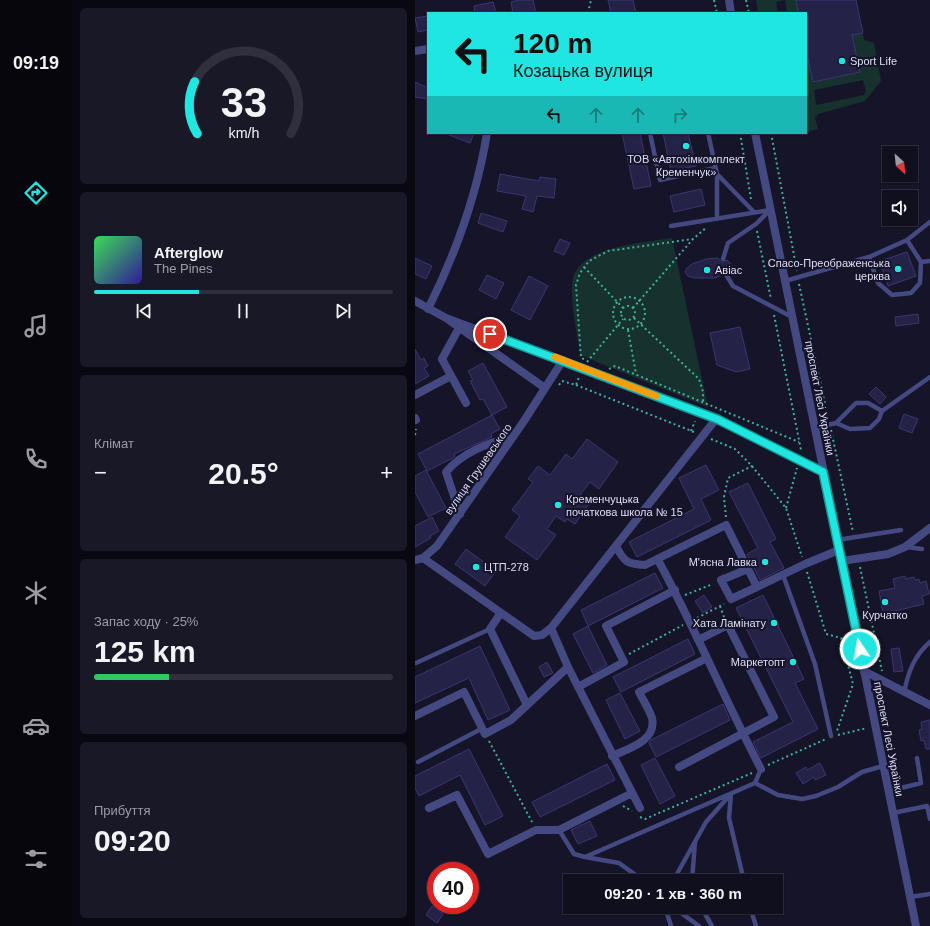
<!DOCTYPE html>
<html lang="uk">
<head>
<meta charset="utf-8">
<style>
	:root { --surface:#100f1e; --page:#191827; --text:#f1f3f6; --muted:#9c9ca4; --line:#302f3c; --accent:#20e6e2 }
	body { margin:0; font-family:Helvetica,sans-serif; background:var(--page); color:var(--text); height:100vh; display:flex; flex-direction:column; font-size:15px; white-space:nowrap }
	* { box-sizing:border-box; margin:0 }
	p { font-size:13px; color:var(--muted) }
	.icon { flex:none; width:22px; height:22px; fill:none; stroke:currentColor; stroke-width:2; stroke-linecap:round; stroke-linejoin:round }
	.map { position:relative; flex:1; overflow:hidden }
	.panel { display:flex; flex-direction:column; gap:8px; padding:8px; background:#090810; width:343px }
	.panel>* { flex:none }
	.guide { position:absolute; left:12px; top:12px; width:380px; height:122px; border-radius:0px; box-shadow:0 1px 3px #0004,0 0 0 1px var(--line); background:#20e6e2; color:#111; overflow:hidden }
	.needle { width:26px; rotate:153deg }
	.fabs { position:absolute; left:467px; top:146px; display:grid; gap:8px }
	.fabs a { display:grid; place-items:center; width:36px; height:36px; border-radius:0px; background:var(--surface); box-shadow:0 1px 3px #0004,0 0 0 1px var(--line); font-size:20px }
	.speed { position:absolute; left:12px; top:862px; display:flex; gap:8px; font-size:20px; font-weight:700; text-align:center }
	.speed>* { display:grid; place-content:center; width:52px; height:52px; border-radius:50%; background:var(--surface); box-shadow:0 1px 3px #0004,0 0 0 1px var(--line); line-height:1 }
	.speed .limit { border:6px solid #d22; background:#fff; color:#111 }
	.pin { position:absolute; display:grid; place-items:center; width:34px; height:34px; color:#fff; margin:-17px; border:2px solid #fff; border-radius:50%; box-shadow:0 1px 4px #0007 }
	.me { position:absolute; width:44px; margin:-22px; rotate:348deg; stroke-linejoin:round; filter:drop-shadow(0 0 3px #0008) }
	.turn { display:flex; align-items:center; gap:14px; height:84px; padding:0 20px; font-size:18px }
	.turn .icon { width:52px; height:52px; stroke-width:2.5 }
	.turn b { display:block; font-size:28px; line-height:34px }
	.lanes { display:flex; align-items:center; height:38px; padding:0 20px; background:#0003; justify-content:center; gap:20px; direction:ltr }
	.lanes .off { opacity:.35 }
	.big { font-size:30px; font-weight:600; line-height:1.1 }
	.panel .card { flex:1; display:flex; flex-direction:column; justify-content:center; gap:6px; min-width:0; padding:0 14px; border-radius:6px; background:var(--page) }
	.panel .dial { align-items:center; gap:0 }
	.dial svg { height:104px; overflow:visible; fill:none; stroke:var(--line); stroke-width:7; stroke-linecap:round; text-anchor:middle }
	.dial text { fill:var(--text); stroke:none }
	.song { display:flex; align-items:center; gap:12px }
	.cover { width:48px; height:48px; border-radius:6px; background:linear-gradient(135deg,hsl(130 70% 55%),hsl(250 70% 35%)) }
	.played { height:4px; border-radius:2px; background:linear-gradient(90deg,var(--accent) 35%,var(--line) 35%) }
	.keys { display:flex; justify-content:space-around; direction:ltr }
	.heat { display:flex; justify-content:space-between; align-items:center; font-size:22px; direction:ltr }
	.charge { height:6px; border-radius:3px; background:linear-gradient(90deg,#34c759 25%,var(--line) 0) }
	.trip { position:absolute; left:148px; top:874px; width:220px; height:40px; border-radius:0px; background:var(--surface); box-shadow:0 1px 3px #0004,0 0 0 1px var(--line); font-weight:600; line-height:40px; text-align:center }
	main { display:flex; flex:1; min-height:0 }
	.tabs { display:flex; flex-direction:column; width:72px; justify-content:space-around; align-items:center; background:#06060c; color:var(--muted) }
	.tabs .icon { width:28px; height:28px }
	.tabs .on { color:var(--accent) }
	.tabs b { font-size:18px; color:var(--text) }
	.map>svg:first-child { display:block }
</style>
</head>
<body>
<main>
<nav class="tabs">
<b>09:19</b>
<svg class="icon on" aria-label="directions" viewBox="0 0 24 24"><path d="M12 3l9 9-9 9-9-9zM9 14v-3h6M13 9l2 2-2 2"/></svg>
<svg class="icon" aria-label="music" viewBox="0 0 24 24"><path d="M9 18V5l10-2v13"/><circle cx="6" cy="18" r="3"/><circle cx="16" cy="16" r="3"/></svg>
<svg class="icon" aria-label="phone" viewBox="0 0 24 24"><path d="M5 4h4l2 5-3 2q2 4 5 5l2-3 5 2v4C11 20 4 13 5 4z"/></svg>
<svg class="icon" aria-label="climate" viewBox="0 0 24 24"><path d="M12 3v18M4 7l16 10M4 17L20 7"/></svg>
<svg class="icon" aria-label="car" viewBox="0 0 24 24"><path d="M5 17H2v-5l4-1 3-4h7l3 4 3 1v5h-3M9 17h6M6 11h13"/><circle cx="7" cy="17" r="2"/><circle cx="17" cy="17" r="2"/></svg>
<svg class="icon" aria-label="filters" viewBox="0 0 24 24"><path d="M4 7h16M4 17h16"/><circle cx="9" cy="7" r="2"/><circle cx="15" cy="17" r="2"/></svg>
</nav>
<section class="panel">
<div class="card dial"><svg viewBox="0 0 100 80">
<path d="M14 69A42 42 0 1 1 86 69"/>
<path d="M14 69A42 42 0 0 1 12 29" stroke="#20e6e2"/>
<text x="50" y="56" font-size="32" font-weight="700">33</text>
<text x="50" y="72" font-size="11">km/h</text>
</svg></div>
<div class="card">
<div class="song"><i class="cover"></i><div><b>Afterglow</b><p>The Pines</p></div></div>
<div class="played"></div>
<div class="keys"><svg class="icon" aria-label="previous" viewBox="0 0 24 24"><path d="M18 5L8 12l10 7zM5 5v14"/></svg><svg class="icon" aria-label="pause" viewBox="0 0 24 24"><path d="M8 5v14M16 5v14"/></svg><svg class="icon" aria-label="next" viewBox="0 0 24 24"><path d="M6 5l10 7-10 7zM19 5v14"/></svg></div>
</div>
<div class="card"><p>Клімат</p>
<div class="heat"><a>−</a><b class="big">20.5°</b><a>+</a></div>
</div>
<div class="card"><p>Запас ходу · 25%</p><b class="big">125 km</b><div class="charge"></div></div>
<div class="card"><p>Прибуття</p><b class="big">09:20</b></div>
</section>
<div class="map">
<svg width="515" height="926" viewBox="0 0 515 926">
	<rect width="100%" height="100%" fill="#151428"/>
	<path fill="#17322e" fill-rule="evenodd" d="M341,0H441L449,40L459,43L466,81L450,101L403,114L400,118L403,129L391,132V13H372L370,0L361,2L363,13H343ZM448,80L451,91L449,95L401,105L399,90Z
		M257,238L293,407L165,355C162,332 156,308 157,285C158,246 229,243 257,238Z"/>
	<path fill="#252247" stroke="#3b3671" d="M104,0H118L121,13H98L96,2Z
		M193,0H218L221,13H196Z
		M381,0H441L448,33L437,35L445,72L398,82L391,49V13H383Z
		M78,2L81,13H60L59,6Z
		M13,16V30L3,32L0,18Z
		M0,82L13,88V99L0,97Z
		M29,133H59L55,143Z
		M207,133H225L236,186L219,189Z
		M248,133H273L281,166L256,171Z
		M85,174L124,181L125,177L141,179L139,198L122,196L118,212L107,209L111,196L82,191Z
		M286,189L290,205L259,212L255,196Z
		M66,213L92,221L88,232L63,223Z
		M145,239L155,243L149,255L139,251Z
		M492,252L501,276L473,286L465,261Z
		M0,258L17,266L11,279L0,274Z
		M303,258L307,263L312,260L315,263L316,267L313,270H308L307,275L300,278H279L273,276L270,272L272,268L277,264L291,259Z
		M72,275L89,283L81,299L64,290Z
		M114,276L133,286L115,320L96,310Z
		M503,314L504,323L481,326L480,317Z
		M325,327L335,369L321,372L302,365L295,333Z
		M0,349L6,360L9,358L13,366L9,368L14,376L0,384Z
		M68,363L92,407L77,415L68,399L65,400L55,381L58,380L53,371Z
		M461,387L471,397L465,404L454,394Z
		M489,414L503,419L497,433L484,428Z
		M77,415L85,429L76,434L77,437L39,454L40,456L38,458L12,471L3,454Z
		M172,439L203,462L184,489L175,482L165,495L175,502L160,524L152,519L150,522L141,516L132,529L141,535L122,560L90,537L105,516L97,510L118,482L113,479L123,466L135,475L151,454L157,459Z
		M291,465L304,490L286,499L296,520L222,557L214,542L279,509L264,478Z
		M11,470L31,508L13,517L0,492V476Z
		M333,483L361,539L355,542L369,568L345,580L332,554L343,548L314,492Z
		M17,517L24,531L15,536L16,538L0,547V526Z
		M51,549L81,571L70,586L40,564Z
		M240,573L248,588L173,626L166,610Z
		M490,576L491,579L499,577L500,580L504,579L505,583L511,581L514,594L507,596L509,604L468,614L464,591L480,588L478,579Z
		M289,595L297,607L288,613L280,601Z
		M348,595L389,679L380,683L403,729L346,758L338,742L378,722L321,608Z
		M173,626L192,665L178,673L158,634Z
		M273,639L280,654L206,692L198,677Z
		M65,646L95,710L73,720L54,678L0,703V677Z
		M484,648L488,671L479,672L476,649Z
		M132,662L138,673L129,677L124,667Z
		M205,693L225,731L210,739L191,700Z
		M308,704L315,720L241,757L234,743L236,740Z
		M515,720V749H511L509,740L506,741L504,730L507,729L506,722Z
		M54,749L88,816L70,825L45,775L4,796L0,788V776Z
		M240,758L260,796L245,804L226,765Z
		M405,763L411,775L400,780L399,777L388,784L381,773L391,767L392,770Z
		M192,764L200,780L125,817L117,802Z
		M175,821L182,836L163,844L156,830Z
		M17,906L28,914L22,923L11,915Z"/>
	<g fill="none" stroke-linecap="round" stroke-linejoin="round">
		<path stroke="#3fb09b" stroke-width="2" stroke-dasharray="2 3" stroke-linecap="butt" d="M299,0L302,13
			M331,0L334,13
			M173,13L176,0
			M325,133L336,199
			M356,133L382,271
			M342,231L356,299
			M169,267L208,308
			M384,284L413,418
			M198 313a16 16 0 1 1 32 0a16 16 0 1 1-32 0Z
			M206 313a7 7 0 1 1 14 0a7 7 0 1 1-14 0Z
			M218,308L278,239L292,227
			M359,315L386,450
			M219,318L284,379L288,392V402
			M213,330L221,374
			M169,359L166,358L161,285L165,273L174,261L193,251L278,239
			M172,362L208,319
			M194,369L200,366L384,442
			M144,385L147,381L161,385L164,377
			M161,385L279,432
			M416,430L438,532
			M276,431L280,421
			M0,435L1,429
			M296,439L320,449L337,466L371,508L387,557
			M371,508L382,468
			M311,517L309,497L313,478L337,466
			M445,567L467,671
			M392,572L411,634L426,638L438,684L422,731
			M270,595L298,584
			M305,606L309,617
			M282,618L309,604
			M214,654L268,625
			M423,735L452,728
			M74,741L117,822
			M353,765L411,739
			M208,806L217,811
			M225,817L230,819L337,773"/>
		<path stroke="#444982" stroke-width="4.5" d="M235,133L245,180L300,168
			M293,133L302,174V219
			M302,174L339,212
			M256,226L355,210L341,224L313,243L308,259
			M492,240L506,262L515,261
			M454,257L463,283L477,295L496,293L505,283L506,262
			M310,273L318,286L377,317
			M370,281L454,257L492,240L515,222
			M421,423L435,429L455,428L464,419L467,411L515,377
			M400,428L421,423L441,403H453L467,411
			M422,540L486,530
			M492,547L507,549
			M368,575L400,664L416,736
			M1,663L75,629
			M489,693C493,672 499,656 515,642
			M3,762L68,728
			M340,783L363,795L387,799L401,796L423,787L447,772L468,766
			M474,791L506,783L502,758
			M316,794L314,818L329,881
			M478,813L512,806L515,819
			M144,830L159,854L170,857L340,783L346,769
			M170,857L204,863L229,881
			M258,881L291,822L315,795
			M277,881L280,842
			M495,897L515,894
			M250,907L256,926
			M258,907L284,926
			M286,907L297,926
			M335,907L341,926"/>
		<path stroke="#444982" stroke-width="8" d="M0,51L13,49
			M0,301L31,318L130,388
			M13,309C41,253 62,195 72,133
			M31,318L301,419L408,471
			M44,328L27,359L51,403
			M0,395L36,376
			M0,418L1,420
			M45,514L31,472C46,454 74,441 96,439
			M201,546C209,562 212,564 230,565L311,525L342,587L390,564L424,550
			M8,558L119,636L127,635L136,628L301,419
			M0,560L8,558L22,546L109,421L148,360
			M243,560C280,628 310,700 346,769
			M427,561L473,554L490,547L515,528
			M333,569L306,580L316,599L342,587
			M85,614L75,629L112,705
			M136,628L153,667L225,808
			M449,671L515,705
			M163,687L209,662L191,626L260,590
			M0,716L49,692L70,734L96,720L153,667
			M197,756C213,749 242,741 237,718C234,709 228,700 224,692L292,658
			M264,767L359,717L313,625L283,640
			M14,808L42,795L73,854L121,830H144L217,793"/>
		<path stroke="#444982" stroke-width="8" d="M314,0L316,13
			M340,133L501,926"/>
	</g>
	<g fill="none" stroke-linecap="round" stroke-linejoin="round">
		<defs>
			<path id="route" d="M75,334L302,419L408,472L445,649"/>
		</defs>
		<use href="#route" stroke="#159693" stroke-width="10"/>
		<use href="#route" stroke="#20e6e2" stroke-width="7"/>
		<path stroke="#f59e0b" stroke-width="7" d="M140,357L241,396"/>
	</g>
	<g fill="#20e6e2" stroke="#151428" stroke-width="1.5">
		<circle cx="427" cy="61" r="4"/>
		<circle cx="271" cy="146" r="4"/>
		<circle cx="483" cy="269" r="4"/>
		<circle cx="292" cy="270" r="4"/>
		<circle cx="143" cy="505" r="4"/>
		<circle cx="350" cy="562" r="4"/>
		<circle cx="61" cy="567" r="4"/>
		<circle cx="470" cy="602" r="4"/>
		<circle cx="359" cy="623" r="4"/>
		<circle cx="378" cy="662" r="4"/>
	</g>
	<g text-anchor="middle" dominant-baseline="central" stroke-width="4" stroke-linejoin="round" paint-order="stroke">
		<g font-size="11" fill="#dfdffb" stroke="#151428" text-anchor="start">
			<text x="435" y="61">Sport Life</text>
			<text x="271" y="159" text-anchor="middle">ТОВ «Автохімкомплект<tspan x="271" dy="13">Кременчук»</tspan></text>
			<text x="475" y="263" text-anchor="end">Спасо-Преображенська<tspan x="475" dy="13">церква</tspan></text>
			<text x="300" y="270">Авіас</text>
			<text x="151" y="499">Кременчуцька<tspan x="151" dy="13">початкова школа № 15</tspan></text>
			<text x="342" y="562" text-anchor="end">М'ясна Лавка</text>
			<text x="69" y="567">ЦТП-278</text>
			<text x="470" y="615" text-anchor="middle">Курчатко</text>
			<text x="351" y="623" text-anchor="end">Хата Ламінату</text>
			<text x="370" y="662" text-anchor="end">Маркетопт</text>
		</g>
		<g font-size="11" fill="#dfdffb" stroke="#151428">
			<text transform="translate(405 398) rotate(79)">проспект Лесі Українки</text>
			<text transform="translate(63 469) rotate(-55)">вулиця Грушевського</text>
			<text transform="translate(474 739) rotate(79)">проспект Лесі Українки</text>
		</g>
	</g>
</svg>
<div class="fabs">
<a><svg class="needle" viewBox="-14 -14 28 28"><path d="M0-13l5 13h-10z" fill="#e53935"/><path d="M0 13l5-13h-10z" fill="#9c9ca4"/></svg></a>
<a><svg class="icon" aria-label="sound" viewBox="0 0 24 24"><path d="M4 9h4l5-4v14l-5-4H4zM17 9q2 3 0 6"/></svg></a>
</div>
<div class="speed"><div class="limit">40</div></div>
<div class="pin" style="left:75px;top:334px;background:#d93025"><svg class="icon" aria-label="arrive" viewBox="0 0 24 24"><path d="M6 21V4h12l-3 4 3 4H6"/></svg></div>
<svg class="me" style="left:445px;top:649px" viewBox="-20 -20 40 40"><circle r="17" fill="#20e6e2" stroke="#fff" stroke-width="3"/><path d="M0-11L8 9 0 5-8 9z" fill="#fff"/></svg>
<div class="trip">09:20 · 1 хв · 360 m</div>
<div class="guide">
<div class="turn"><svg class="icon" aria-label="left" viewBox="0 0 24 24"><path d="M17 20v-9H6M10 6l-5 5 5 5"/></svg><div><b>120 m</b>Козацька вулиця</div></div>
<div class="lanes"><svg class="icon" aria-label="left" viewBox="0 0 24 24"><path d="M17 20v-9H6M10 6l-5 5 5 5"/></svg><svg class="icon off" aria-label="ahead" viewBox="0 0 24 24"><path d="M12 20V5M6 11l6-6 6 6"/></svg><svg class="icon off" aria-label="ahead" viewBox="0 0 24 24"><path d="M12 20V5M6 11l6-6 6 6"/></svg><svg class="icon off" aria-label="right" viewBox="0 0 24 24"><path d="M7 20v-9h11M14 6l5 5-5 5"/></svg></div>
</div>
</div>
</main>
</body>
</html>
